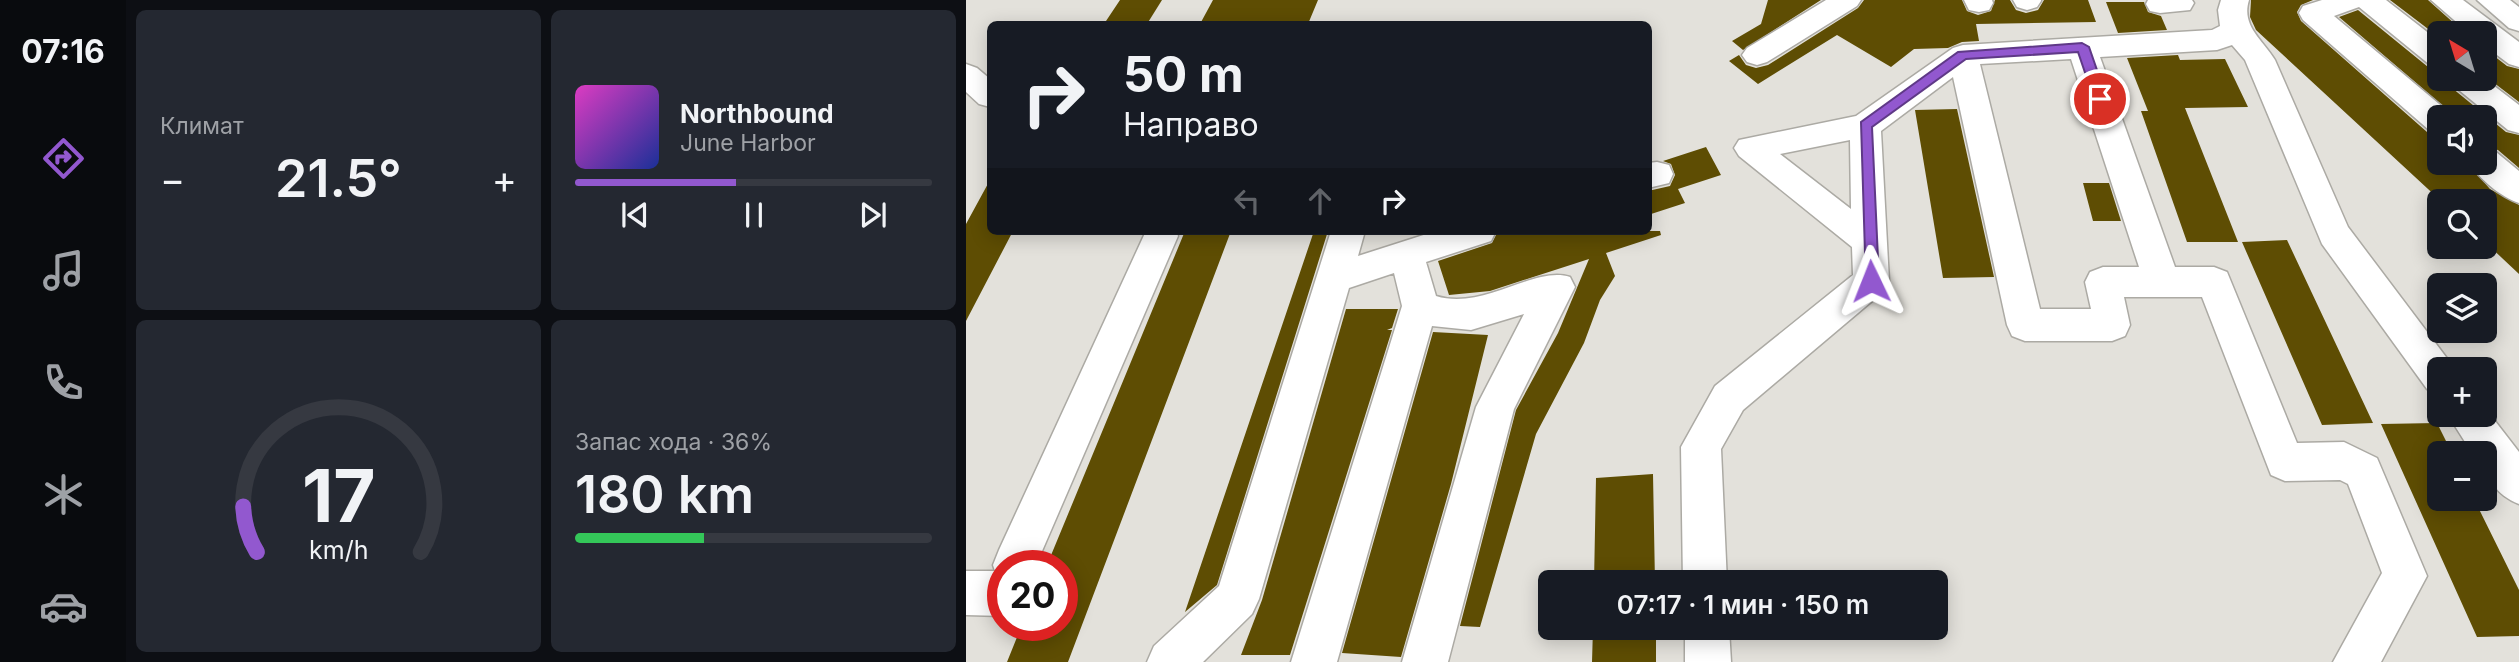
<!DOCTYPE html>
<html lang="ru">
<head>
<meta charset="utf-8">
<style>
	:root { --surface:#171b24; --page:#242831; --text:#f1f3f6; --muted:#9ea1a6; --line:#363941; --accent:#9258cf }
	body { margin:0; font-family:Inter,sans-serif; background:var(--page); color:var(--text); height:100vh; display:flex; flex-direction:column; font-size:26px; white-space:nowrap }
	* { box-sizing:border-box; margin:0 }
	p { font-size:23px; color:var(--muted) }
	.icon { flex:none; width:38px; height:38px; fill:none; stroke:currentColor; stroke-width:2; stroke-linecap:round; stroke-linejoin:round }
	.map { position:relative; flex:1; overflow:hidden }
	.drawer { display:flex; flex-direction:column; gap:10px; padding:10px; background:#0d0f14; width:840px }
	.drawer>* { flex:none }
	.top-card { position:absolute; left:21px; top:21px; width:665px; height:214px; border-radius:10px; box-shadow:0 4px 18px #0003; background:#171b24; color:var(--text); overflow:hidden }
	.needle { width:46px; rotate:322deg }
	.buttons { position:absolute; left:1461px; top:21px; display:grid; gap:14px }
	.buttons a { display:grid; place-items:center; width:70px; height:70px; border-radius:10px; background:var(--surface); box-shadow:0 4px 18px #0003; font-size:35px }
	.speed { position:absolute; left:21px; top:550px; display:flex; gap:14px; font-size:35px; font-weight:700; text-align:center }
	.speed>* { display:grid; place-content:center; width:91px; height:91px; border-radius:50%; background:var(--surface); box-shadow:0 4px 18px #0003; line-height:1 }
	.speed .limit { border:10px solid #d22; background:#fff; color:#111 }
	.pin { position:absolute; display:grid; place-items:center; width:60px; height:60px; color:#fff; margin:-30px; border:4px solid #fff; border-radius:50%; box-shadow:0 2px 7px #0007 }
	.me { position:absolute; width:77px; margin:-38px; rotate:358deg; stroke-linejoin:round; filter:drop-shadow(0 0 5px #0008) }
	.turn { display:flex; align-items:center; gap:24px; height:147px; padding:0 21px; font-size:32px }
	.turn .icon { width:91px; height:91px; stroke-width:2.5 }
	.turn b { display:block; font-size:49px; line-height:60px }
	.lanes { display:flex; align-items:center; height:66px; padding:0 21px; background:#0003; justify-content:center; gap:35px; direction:ltr }
	.lanes .off { opacity:.35 }
	.big { font-size:52px; font-weight:600; line-height:1.1 }
	.drawer .widget { flex:1; display:flex; flex-direction:column; justify-content:center; gap:10px; min-width:0; padding:0 24px; border-radius:10px; background:var(--page) }
	.drawer .dial { align-items:center; gap:0 }
	.dial svg { height:182px; overflow:visible; fill:none; stroke:var(--line); stroke-width:7; stroke-linecap:round; text-anchor:middle }
	.dial text { fill:var(--text); stroke:none }
	.song { display:flex; align-items:center; gap:21px }
	.cover { width:84px; height:84px; border-radius:10px; background:linear-gradient(135deg,hsl(310 70% 55%),hsl(230 70% 35%)) }
	.played { height:7px; border-radius:4px; background:linear-gradient(90deg,var(--accent) 45%,var(--line) 45%) }
	.keys { display:flex; justify-content:space-around; direction:ltr }
	.heat { display:flex; justify-content:space-between; align-items:center; font-size:38px; direction:ltr }
	.charge { height:10px; border-radius:5px; background:linear-gradient(90deg,#34c759 36%,var(--line) 0) }
	.drawer .tiles { flex:1; display:grid; gap:10px; grid-template-columns:repeat(2,1fr) }
	.trip { position:absolute; left:572px; top:570px; width:410px; height:70px; border-radius:10px; background:var(--surface); box-shadow:0 4px 18px #0003; font-weight:600; line-height:70px; text-align:center }
	main { display:flex; flex:1; min-height:0 }
	.menu { display:flex; flex-direction:column; width:126px; justify-content:space-around; align-items:center; background:#090b0e; color:var(--muted) }
	.menu .icon { width:49px; height:49px }
	.menu .current { color:var(--accent) }
	.menu b { font-size:32px; color:var(--text) }
	.map>svg:first-child { display:block }
</style>
</head>
<body>
<main>
<nav class="menu">
<b>07:16</b>
<svg class="icon current" aria-label="directions" viewBox="0 0 24 24"><path d="M12 3l9 9-9 9-9-9zM9 14v-3h6M13 9l2 2-2 2"/></svg>
<svg class="icon" aria-label="music" viewBox="0 0 24 24"><path d="M9 18V5l10-2v13"/><circle cx="6" cy="18" r="3"/><circle cx="16" cy="16" r="3"/></svg>
<svg class="icon" aria-label="phone" viewBox="0 0 24 24"><path d="M5 4h4l2 5-3 2q2 4 5 5l2-3 5 2v4C11 20 4 13 5 4z"/></svg>
<svg class="icon" aria-label="climate" viewBox="0 0 24 24"><path d="M12 3v18M4 7l16 10M4 17L20 7"/></svg>
<svg class="icon" aria-label="car" viewBox="0 0 24 24"><path d="M5 17H2v-5l4-1 3-4h7l3 4 3 1v5h-3M9 17h6M6 11h13"/><circle cx="7" cy="17" r="2"/><circle cx="17" cy="17" r="2"/></svg>
</nav>
<section class="drawer">
<div class="tiles">
<div class="widget"><p>Климат</p>
<div class="heat"><a>−</a><b class="big">21.5°</b><a>+</a></div>
</div>
<div class="widget">
<div class="song"><i class="cover"></i><div><b>Northbound</b><p>June Harbor</p></div></div>
<div class="played"></div>
<div class="keys"><svg class="icon" aria-label="previous" viewBox="0 0 24 24"><path d="M18 5L8 12l10 7zM5 5v14"/></svg><svg class="icon" aria-label="pause" viewBox="0 0 24 24"><path d="M8 5v14M16 5v14"/></svg><svg class="icon" aria-label="next" viewBox="0 0 24 24"><path d="M6 5l10 7-10 7zM19 5v14"/></svg></div>
</div>
<div class="widget dial"><svg viewBox="0 0 100 80">
<path d="M14 69A42 42 0 1 1 86 69"/>
<path d="M14 69A42 42 0 0 1 8 49" stroke="#9258cf"/>
<text x="50" y="56" font-size="32" font-weight="700">17</text>
<text x="50" y="72" font-size="11">km/h</text>
</svg></div>
<div class="widget"><p>Запас хода · 36%</p><b class="big">180 km</b><div class="charge"></div></div>
</div>
</section>
<div class="map">
<svg width="1553" height="662" viewBox="0 0 1553 662">
	<rect width="100%" height="100%" fill="#e3e1db"/>
	<path fill="#5e4d03" d="M154,0H196L181,24H138Z
		M247,0H352L342,24H234Z
		M802,0H855L777,50L766,41L795,24Z
		M898,0H996L1001,11L1012,15L1025,11L1029,0H1044L1050,10L1060,13L1072,10L1078,0H1122L1130,22L1010,24L1013,41L996,42L982,48L948,49L925,67L871,35L792,84L763,61L773,55L780,65L790,68L802,65L892,8Z
		M1285,0H1347L1335,5L1331,12L1335,21L1461,132L1474,136V163H1501L1524,189L1553,205V274L1519,242V201H1475L1290,30L1284,17Z
		M1424,0H1462L1499,33H1474V38Z
		M1140,2H1178L1182,12L1195,16L1201,30L1152,33Z
		M1392,10L1462,67L1474,70V79H1481L1486,88L1540,132L1553,135V168L1532,150L1519,147V117H1490L1373,17Z
		M1519,49L1541,66L1553,69V102L1519,76Z
		M1212,55L1214,60L1259,59L1282,107L1219,108L1272,242H1221L1175,111H1182L1161,58Z
		M991,109L1028,277L977,278L949,110Z
		M740,147L755,175L712,189L719,203L682,215V191L704,186L709,175L705,164L697,161Z
		M24,180V231H47L0,321V224Z
		M1117,183H1143L1155,221H1127Z
		M219,231H265L102,662H41L56,625H96V565H81Z
		M348,231H362L251,585L219,612Z
		M532,231H694L695,235L640,253L649,276L634,300L618,343L570,434L514,627L494,626L550,410L592,333L623,259L524,291L483,295L472,261L526,243Z
		M1321,240L1407,423L1356,425L1276,242Z
		M380,309H432L426,328L421,330H426L324,655H275L296,600Z
		M467,332L522,335L485,484L435,657L376,653Z
		M1471,423L1486,453H1474V499H1508L1553,590V636L1511,637L1415,424Z
		M687,474L689,583H628L630,478Z
		M627,628H690V662H626Z"/>
	<g fill="none" stroke-linecap="round" stroke-linejoin="round">
		<defs>
			<path id="minor" d="M860,0H895L891,6L801,62L791,65L781,62L776,55L781,48Z
				M998,0H1026L1027,3L1023,10L1013,12L1003,10Z
				M1047,0H1075V1L1071,7L1061,10L1051,7Z
				M1182,0H1226L1228,3L1224,10L1194,13L1184,11L1180,4Z
				M1255,0H1283C1275,26 1296,39 1309,60L1382,227L1489,369H1474V394L1461,389L1356,244L1279,60L1266,45L1251,50L1134,57L1209,267H1248L1261,272L1331,443L1378,442L1411,458L1461,576L1415,662H1367L1416,573L1382,484L1374,480L1319,481L1305,475L1236,297H1158L1164,325L1159,336L1146,341H1059L1046,336L1041,325L987,77L915,131L923,281L918,291L777,410L755,449L761,583H717L715,447L749,386L887,275L886,247L773,156L768,148L773,140L890,116L987,48L997,45L1246,30L1254,26L1252,10ZM1105,59L1173,267H1137L1124,272L1119,282L1125,309H1074L1014,64ZM884,140L885,209L814,154Z
				M1356,0H1420L1474,42V68L1464,65L1393,7L1368,16L1485,114L1487,117H1474V133L1463,130L1337,20L1333,13L1337,6Z
				M1465,0H1497L1553,42V67L1543,64L1519,46V33H1503Z
				M1511,0H1544L1553,7V31L1543,28Z
				M0,64L11,68L24,79V107L13,104L0,92Z
				M1484,79H1519L1553,105V133L1542,130L1488,86Z
				M1519,149L1530,152L1553,171V203C1535,197 1513,179 1504,163H1519Z
				M691,162L703,165L707,174L703,183L682,188V163Z
				M180,231H210L212,236L70,565H37V616L0,615V571H29L27,565L33,550Z
				M365,231H399L392,256L470,231H530L525,241L460,262L470,296C518,311 569,265 604,277L609,287L548,409L482,662H436L510,407L558,314L505,330L466,326L371,662H325L436,306L428,273L383,288L293,599L286,614L237,662H181L188,646L253,586Z
				M1519,408L1553,452V504C1530,495 1519,478 1519,453H1506L1482,415H1519Z
				M719,628H763L765,662H719Z"/>
		</defs>
		<use href="#minor" stroke="#acaaa4" stroke-width="3"/>
		<use href="#minor" fill="#fff" fill-rule="evenodd"/>
	</g>
	<path fill="#9258cf" stroke="#5f3987" stroke-width="2" d="M1116,43L1123,47L1141,99L1139,102L1134,104L1128,99L1112,52L1000,59L906,127L913,281L911,286H900L895,122L992,52Z"/>
</svg>
<div class="buttons">
<a><svg class="needle" viewBox="-14 -14 28 28"><path d="M0-13l5 13h-10z" fill="#e53935"/><path d="M0 13l5-13h-10z" fill="#9ea1a6"/></svg></a>
<a><svg class="icon" aria-label="sound" viewBox="0 0 24 24"><path d="M4 9h4l5-4v14l-5-4H4zM17 9q2 3 0 6"/></svg></a>
<a><svg class="icon" aria-label="search" viewBox="0 0 24 24"><circle cx="10" cy="10" r="6"/><path d="M15 15l6 6"/></svg></a>
<a><svg class="icon" aria-label="layers" viewBox="0 0 24 24"><path d="M12 4l9 5-9 5-9-5zM3 14l9 5 9-5"/></svg></a>
<a>+</a>
<a>−</a>
</div>
<div class="speed"><div class="limit">20</div></div>
<div class="pin" style="left:1134px;top:99px;background:#d93025"><svg class="icon" aria-label="arrive" viewBox="0 0 24 24"><path d="M6 21V4h12l-3 4 3 4H6"/></svg></div>
<svg class="me" style="left:905px;top:281px" viewBox="-20 -20 40 40"><path d="M0-17L14 15 0 8-14 15z" fill="#9258cf" stroke="#fff" stroke-width="4"/></svg>
<div class="trip">07:17 · 1 мин · 150 m</div>
<div class="top-card">
<div class="turn"><svg class="icon" aria-label="right" viewBox="0 0 24 24"><path d="M7 20v-9h11M14 6l5 5-5 5"/></svg><div><b>50 m</b>Направо</div></div>
<div class="lanes"><svg class="icon off" aria-label="left" viewBox="0 0 24 24"><path d="M17 20v-9H6M10 6l-5 5 5 5"/></svg><svg class="icon off" aria-label="ahead" viewBox="0 0 24 24"><path d="M12 20V5M6 11l6-6 6 6"/></svg><svg class="icon" aria-label="right" viewBox="0 0 24 24"><path d="M7 20v-9h11M14 6l5 5-5 5"/></svg></div>
</div>
</div>
</main>
</body>
</html>
